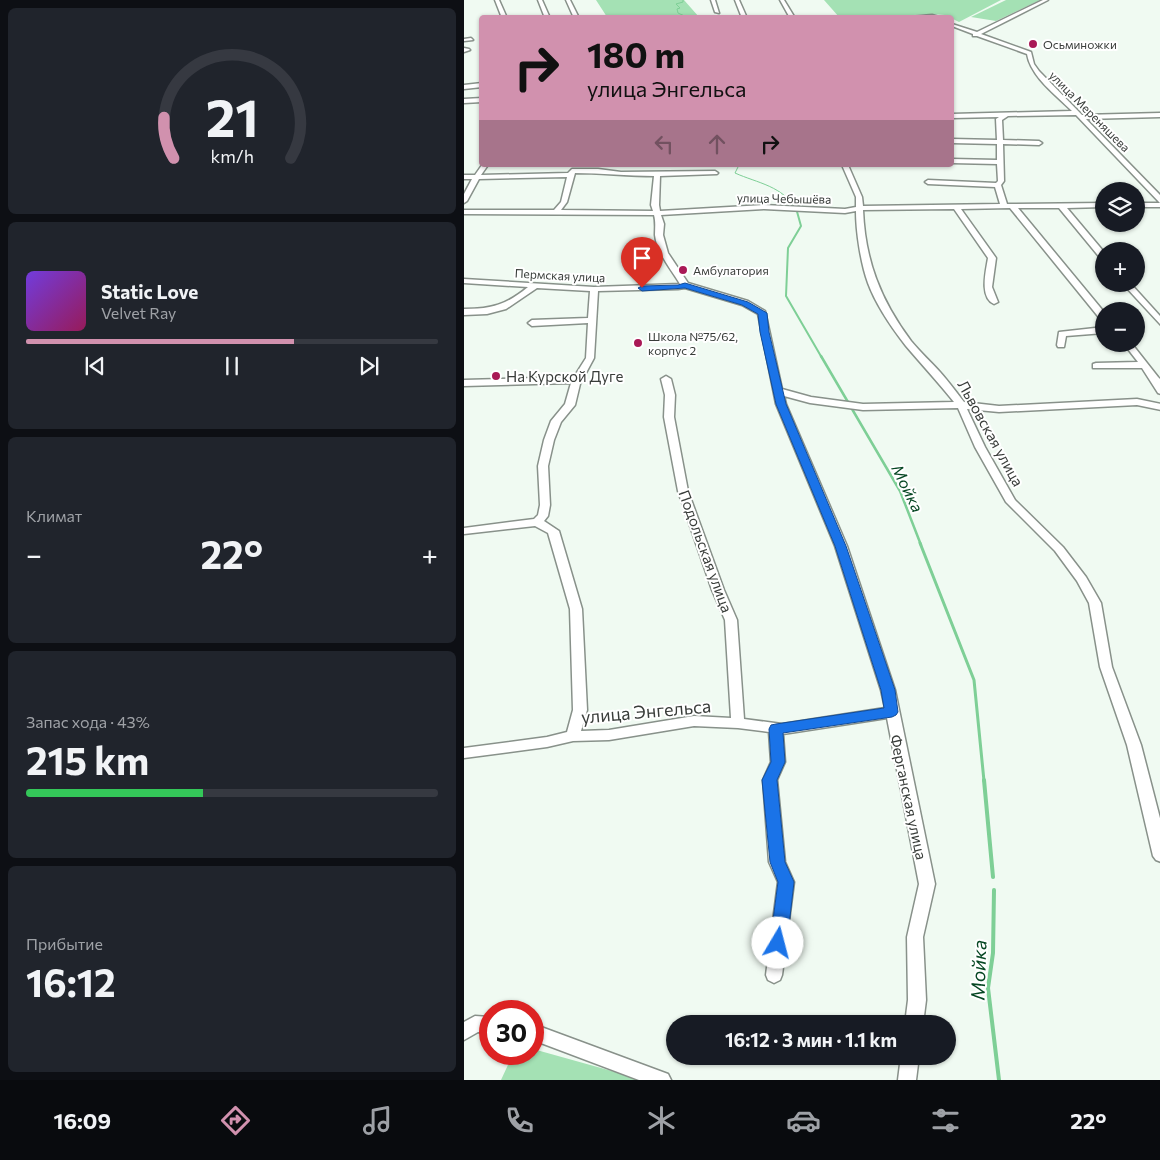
<!DOCTYPE html>
<html lang="ru">
<head>
<meta charset="utf-8">
<style>
	:root { --surface:#171b24; --page:#20242c; --text:#f1f3f6; --muted:#9ea1a6; --line:#363941; --accent:#d191ae }
	body { margin:0; font-family:Commissioner,sans-serif; background:var(--page); color:var(--text); height:100vh; display:flex; flex-direction:column; font-size:19px; white-space:nowrap }
	* { box-sizing:border-box; margin:0 }
	p { font-size:16px; color:var(--muted) }
	.icon { flex:none; width:28px; height:28px; fill:none; stroke:currentColor; stroke-width:2; stroke-linecap:round; stroke-linejoin:round }
	.map { position:relative; flex:1; overflow:hidden }
	.sheet { display:flex; flex-direction:column; gap:8px; padding:8px; background:#0d0f14; width:464px }
	.sheet>* { flex:none }
	.top-card { position:absolute; left:15px; top:15px; width:475px; height:152px; border-radius:5px; box-shadow:0 1px 4px #0004; background:#d191ae; color:#111; overflow:hidden }
	.buttons { position:absolute; left:631px; top:182px; display:grid; gap:10px }
	.buttons a { display:grid; place-items:center; width:50px; height:50px; border-radius:50%; background:var(--surface); box-shadow:0 1px 4px #0004; font-size:25px }
	.speed { position:absolute; left:15px; top:1000px; display:flex; gap:10px; font-size:25px; font-weight:700; text-align:center }
	.speed>* { display:grid; place-content:center; width:65px; height:65px; border-radius:50%; background:var(--surface); box-shadow:0 1px 4px #0004; line-height:1 }
	.speed .limit { border:8px solid #d22; background:#fff; color:#111 }
	.pin { position:absolute; display:grid; place-items:center; width:42px; height:42px; color:#fff; margin:-51px -21px; border-radius:50% 50% 50% 0; rotate:-45deg; box-shadow:0 0 5px #0007 }
	.pin .icon { rotate:45deg }
	.me { position:absolute; width:55px; margin:-28px; rotate:8deg; stroke-linejoin:round; filter:drop-shadow(0 0 4px #0008) }
	.turn { display:flex; align-items:center; gap:18px; height:105px; padding:0 25px; font-size:22px }
	.turn .icon { width:65px; height:65px; stroke-width:2.5 }
	.turn b { display:block; font-size:35px; line-height:42px }
	.lanes { display:flex; align-items:center; height:48px; padding:0 25px; background:#0003; justify-content:center; gap:25px; direction:ltr }
	.lanes .off { opacity:.35 }
	.big { font-size:38px; font-weight:700; line-height:1.1 }
	.sheet .tile { flex:1; display:flex; flex-direction:column; justify-content:center; gap:8px; min-width:0; padding:0 18px; border-radius:8px; background:var(--page) }
	.sheet .dial { align-items:center; gap:0 }
	.dial svg { height:130px; overflow:visible; fill:none; stroke:var(--line); stroke-width:7; stroke-linecap:round; text-anchor:middle }
	.dial text { fill:var(--text); stroke:none }
	.song { display:flex; align-items:center; gap:15px }
	.cover { width:60px; height:60px; border-radius:8px; background:linear-gradient(135deg,hsl(260 70% 55%),hsl(330 70% 35%)) }
	.played { height:5px; border-radius:2px; background:linear-gradient(90deg,var(--accent) 65%,var(--line) 65%) }
	.keys { display:flex; justify-content:space-around; direction:ltr }
	.heat { display:flex; justify-content:space-between; align-items:center; font-size:28px; direction:ltr }
	.charge { height:8px; border-radius:4px; background:linear-gradient(90deg,#34c759 43%,var(--line) 0) }
	.trip { position:absolute; left:202px; top:1015px; width:290px; height:50px; border-radius:25px; background:var(--surface); box-shadow:0 1px 4px #0004; font-weight:700; line-height:50px; text-align:center }
	.dock { display:flex; height:80px; justify-content:space-around; align-items:center; background:#090b0e; color:var(--muted) }
	.dock .icon { width:35px; height:35px }
	.dock .current { color:var(--accent) }
	.dock b { font-size:22px; color:var(--text) }
	main { display:flex; flex:1; min-height:0 }
	.map>svg:first-child { display:block }
</style>
</head>
<body>
<main>
<section class="sheet">
<div class="tile dial"><svg viewBox="0 0 100 80">
<path d="M14 69A42 42 0 1 1 86 69"/>
<path d="M14 69A42 42 0 0 1 8 44" stroke="#d191ae"/>
<text x="50" y="56" font-size="32" font-weight="700">21</text>
<text x="50" y="72" font-size="11">km/h</text>
</svg></div>
<div class="tile">
<div class="song"><i class="cover"></i><div><b>Static Love</b><p>Velvet Ray</p></div></div>
<div class="played"></div>
<div class="keys"><svg class="icon" aria-label="previous" viewBox="0 0 24 24"><path d="M18 5L8 12l10 7zM5 5v14"/></svg><svg class="icon" aria-label="pause" viewBox="0 0 24 24"><path d="M8 5v14M16 5v14"/></svg><svg class="icon" aria-label="next" viewBox="0 0 24 24"><path d="M6 5l10 7-10 7zM19 5v14"/></svg></div>
</div>
<div class="tile"><p>Климат</p>
<div class="heat"><a>−</a><b class="big">22°</b><a>+</a></div>
</div>
<div class="tile"><p>Запас хода · 43%</p><b class="big">215 km</b><div class="charge"></div></div>
<div class="tile"><p>Прибытие</p><b class="big">16:12</b></div>
</section>
<div class="map">
<svg width="697" height="1080" viewBox="0 0 697 1080">
	<rect width="100%" height="100%" fill="#f0faf2"/>
	<path fill="#a4e1b4" d="M132,0H220L235,17H143Z
		M360,0H537L495,22L481,15L467,14L414,17H375Z
		M542,0H576L532,21L507,17Z
		M69,1049L180,1080H37L49,1054H69Z"/>
	<g fill="none" stroke-linecap="round" stroke-linejoin="round">
		<path stroke="#7ecf96" stroke-width="1" d="M219,0V2L212,4L216,8L213,9L214,13L225,18
			M275,165L271,173C293,183 320,186 332,210"/>
		<path stroke="#7ecf96" stroke-width="2" d="M332,208L337,226L324,248L322,296L358,358"/>
		<path stroke="#7ecf96" stroke-width="2.5" d="M357,356L436,491L457,545"/>
		<path stroke="#7ecf96" stroke-width="3" d="M456,543L510,680L520,781"/>
		<path stroke="#7ecf96" stroke-width="4" d="M520,780L529,877
			M530,890L529,953L524,988L535,1080"/>
		<defs>
			<path id="minor" d="M31,0H35L43,18H38Z
				M74,0H78L86,18H81Z
				M102,0H106L115,18H110Z
				M247,0H251L255,13L251,12Z
				M271,0H275L283,18H278Z
				M316,0H320L331,18H326Z
				M579,0H584L517,34L567,52L570,64L575,71L618,115L697,113V117L622,119L697,196V207H672V203H696L612,115L544,116L538,120L539,140L575,141L578,143L575,145L539,144L540,181L537,185L543,204L640,203V207L603,208L640,252V259H637L595,208H554L640,312V321L637,320L546,208L497,209L532,258L528,287L534,302L530,304C515,297 522,271 524,258L490,209L399,210C401,261 417,301 447,341C456,352 467,362 476,372C485,382 492,392 500,402L535,406L673,399L697,404V410L673,405L535,412L503,409L521,447L551,500L599,547L622,577L637,603L648,667L677,745L697,822V862L692,860L689,856L663,745L636,667L625,603L613,581L591,551L542,502L511,447L494,408L399,410L346,403L320,396L322,404L383,546L431,690L471,884L459,937L462,1000L459,1024H441L444,1000L443,937L455,884L423,718L319,734L321,762L313,780L321,862L330,882L318,975L316,980L310,983L304,980L302,975L314,882L305,862L299,780L307,762L305,732L274,728L230,726L145,740L109,741L83,747L0,758V748L83,737L103,732L109,710L106,609L84,533L71,526L0,534V528L70,519L74,515L76,505L74,466L80,440L87,421L101,404L107,383L0,386V380L110,377L122,358L124,323L68,326L64,323L68,320L124,318L126,291L73,288L42,309L23,314L0,315V309C28,309 42,305 64,287L0,283V279L130,287L216,284C207,269 193,253 191,235C191,228 192,222 190,215L0,214V210H90L97,202L103,177L15,179L3,201L0,203V194L8,179H0V175H11L18,165H24L17,175L104,173L108,169H134L157,172L251,171L254,173L253,174L196,176L195,205L196,211L300,205L381,209L392,207V197L378,165H384L398,197L399,206L536,204L531,187L464,184L461,182L464,180L532,183L534,181L533,164L488,163V159L533,160V144L488,143V139L533,140L532,119L535,117L488,118V114L608,111C592,95 567,77 563,54L513,36H509V34L488,26V24L513,32ZM111,173C137,173 163,176 190,176L187,205L189,211L97,210L103,202ZM300,209L381,213L392,211C392,232 397,264 404,283C412,305 428,328 442,346C458,365 475,383 490,402L399,404L347,397L318,389L301,311L284,301L224,283L204,253L199,235L200,224L197,215ZM221,288L278,305L294,314L312,404L371,546L417,690L421,708L318,724L280,719L273,620L260,590L224,491L210,417L211,395L207,379L202,376L197,379L201,395L200,417L214,491L248,590L261,620L267,718L230,716L145,730L117,731L123,710L118,609L95,531L80,521L84,516L86,505L84,466L90,440L97,422L111,405L116,384L130,358L134,291L214,289Z
				M468,15L479,18H443L445,17Z
				M7,38L9,40L0,41V39Z
				M0,48L5,49L6,50L0,52Z
				M18,83V87L0,89V85Z
				M18,98V102L0,103V99Z
				M659,284H667L697,317V325Z
				M640,327V333L602,336L600,347H594L593,345L595,332Z
				M660,344H668L694,377L697,380V394L694,393L678,368H629V364L632,363L674,362Z
				M11,1016L26,1017V1033L14,1032L0,1040V1022Z
				M69,1024L204,1074L207,1080H175L69,1040Z
				M437,1056H455L452,1080H434Z"/>
		</defs>
		<use href="#minor" stroke="#88918a" stroke-width="3"/>
		<use href="#minor" fill="#fff" fill-rule="evenodd"/>
	</g>
	<path fill="#1a73e8" stroke="#114b97" d="M221,283L284,302L303,313L305,332L322,404L382,546L431,690L434,712L432,715L428,717L319,733L321,762L313,780L321,862L330,882L323,943L320,948L314,950L309,948L306,943L314,882L306,862L298,780L307,762L305,729L307,725L312,724L420,708L417,690L371,546L312,404L296,332L294,314L278,305L221,288L178,291L174,288L178,286L214,285Z"/>
	<g fill="#a91956" stroke="#fff" stroke-width="2">
		<circle cx="569" cy="44" r="5"/>
		<circle cx="219" cy="270" r="5"/>
		<circle cx="174" cy="343" r="5"/>
		<circle cx="32" cy="376" r="5"/>
	</g>
	<g text-anchor="middle" dominant-baseline="central" stroke-width="4" stroke-linejoin="round" paint-order="stroke">
		<g font-size="12" fill="#393d3a" stroke="#fff" text-anchor="start">
			<text x="579" y="44">Осьминожки</text>
			<text x="229" y="270">Амбулатория</text>
			<text x="184" y="336">Школа №75/62,<tspan x="184" dy="14">корпус 2</tspan></text>
		</g>
		<g font-size="12" fill="#393d3a" stroke="#fff">
			<text transform="translate(626 111) rotate(45)">улица Мереняшева</text>
			<text transform="translate(320 198) rotate(1)">улица Чебышёва</text>
			<text transform="translate(96 275) rotate(3)">Пермская улица</text>
		</g>
		<g font-size="15" fill="#393d3a" stroke="#fff" text-anchor="start">
			<text x="42" y="376">На Курской Дуге</text>
		</g>
		<g font-size="15" fill="#393d3a" stroke="#fff">
			<text transform="translate(527 433) rotate(61)">Львовская улица</text>
			<text transform="translate(242 551) rotate(70)">Подольская улица</text>
			<text transform="translate(445 797) rotate(78)">Ферганская улица</text>
		</g>
		<g font-size="16" font-style="italic" fill="#064723" stroke="#fff">
			<text transform="translate(444 488) rotate(64)">Мойка</text>
		</g>
		<g font-size="18" fill="#393d3a" stroke="#fff">
			<text transform="translate(182 711) rotate(-5)">улица Энгельса</text>
		</g>
		<g font-size="19" font-style="italic" fill="#064723" stroke="#fff">
			<text transform="translate(514 970) rotate(-88)">Мойка</text>
		</g>
	</g>
</svg>
<div class="buttons">
<a><svg class="icon" aria-label="layers" viewBox="0 0 24 24"><path d="M12 4l9 5-9 5-9-5zM3 14l9 5 9-5"/></svg></a>
<a>+</a>
<a>−</a>
</div>
<div class="speed"><div class="limit">30</div></div>
<div class="pin" style="left:178px;top:288px;background:#d93025"><svg class="icon" aria-label="arrive" viewBox="0 0 24 24"><path d="M6 21V4h12l-3 4 3 4H6"/></svg></div>
<svg class="me" style="left:314px;top:943px" viewBox="-20 -20 40 40"><circle r="19" fill="#fff"/><path d="M0-13L10 11 0 6-10 11z" fill="#1a73e8"/></svg>
<div class="trip">16:12 · 3 мин · 1.1 km</div>
<div class="top-card">
<div class="turn"><svg class="icon" aria-label="right" viewBox="0 0 24 24"><path d="M7 20v-9h11M14 6l5 5-5 5"/></svg><div><b>180 m</b>улица Энгельса</div></div>
<div class="lanes"><svg class="icon off" aria-label="left" viewBox="0 0 24 24"><path d="M17 20v-9H6M10 6l-5 5 5 5"/></svg><svg class="icon off" aria-label="ahead" viewBox="0 0 24 24"><path d="M12 20V5M6 11l6-6 6 6"/></svg><svg class="icon" aria-label="right" viewBox="0 0 24 24"><path d="M7 20v-9h11M14 6l5 5-5 5"/></svg></div>
</div>
</div>
</main>
<nav class="dock">
<b>16:09</b>
<svg class="icon current" aria-label="directions" viewBox="0 0 24 24"><path d="M12 3l9 9-9 9-9-9zM9 14v-3h6M13 9l2 2-2 2"/></svg>
<svg class="icon" aria-label="music" viewBox="0 0 24 24"><path d="M9 18V5l10-2v13"/><circle cx="6" cy="18" r="3"/><circle cx="16" cy="16" r="3"/></svg>
<svg class="icon" aria-label="phone" viewBox="0 0 24 24"><path d="M5 4h4l2 5-3 2q2 4 5 5l2-3 5 2v4C11 20 4 13 5 4z"/></svg>
<svg class="icon" aria-label="climate" viewBox="0 0 24 24"><path d="M12 3v18M4 7l16 10M4 17L20 7"/></svg>
<svg class="icon" aria-label="car" viewBox="0 0 24 24"><path d="M5 17H2v-5l4-1 3-4h7l3 4 3 1v5h-3M9 17h6M6 11h13"/><circle cx="7" cy="17" r="2"/><circle cx="17" cy="17" r="2"/></svg>
<svg class="icon" aria-label="filters" viewBox="0 0 24 24"><path d="M4 7h16M4 17h16"/><circle cx="9" cy="7" r="2"/><circle cx="15" cy="17" r="2"/></svg>
<b>22°</b>
</nav>
</body>
</html>
